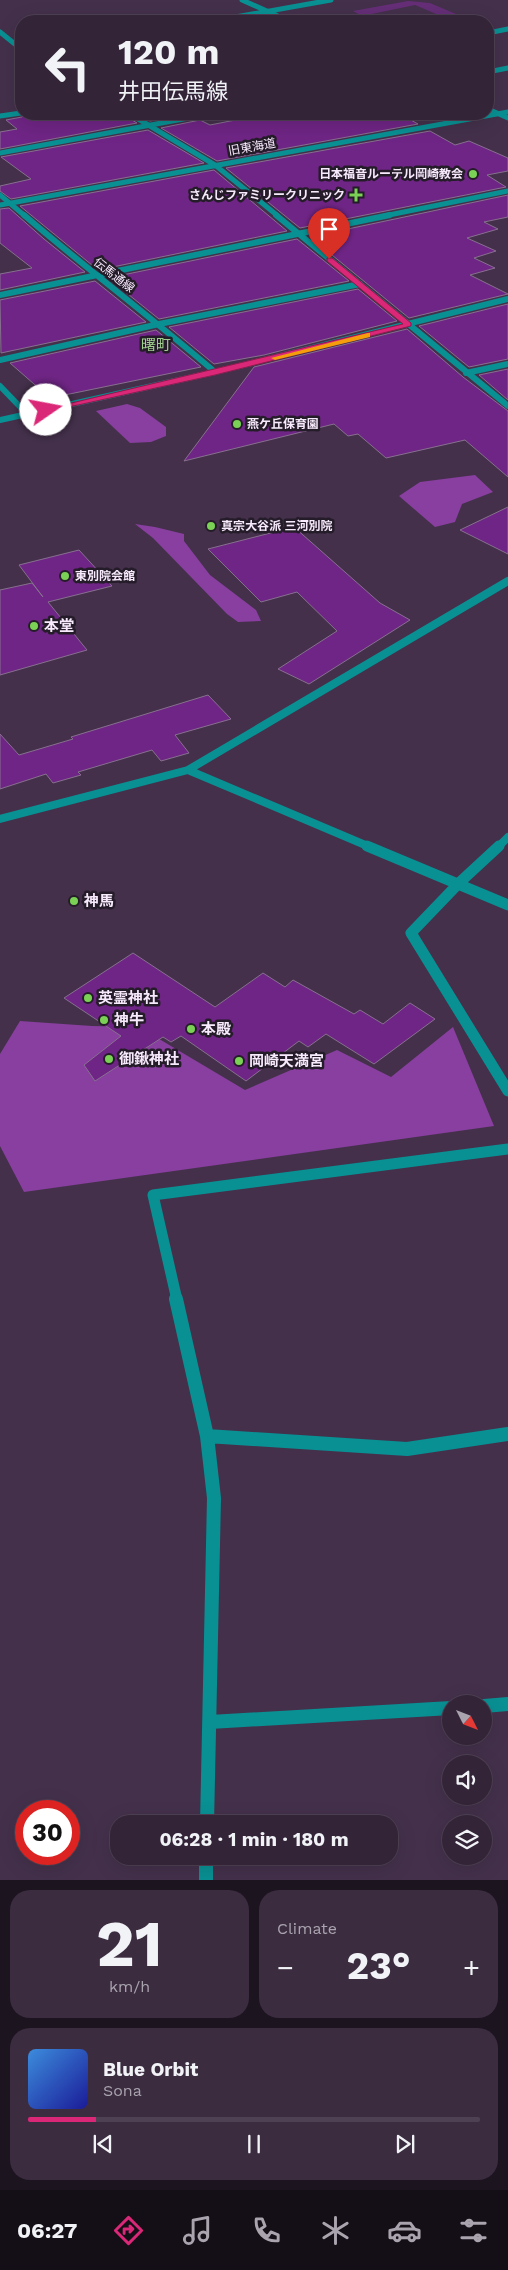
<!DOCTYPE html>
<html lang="en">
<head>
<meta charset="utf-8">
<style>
	:root { --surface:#332438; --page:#3b2c40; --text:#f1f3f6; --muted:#a9a4ae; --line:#4e4153; --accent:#db2777 }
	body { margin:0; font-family:"Work Sans","Noto Sans JP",sans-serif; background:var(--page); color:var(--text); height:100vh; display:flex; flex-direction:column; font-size:19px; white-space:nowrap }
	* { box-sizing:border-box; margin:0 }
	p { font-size:16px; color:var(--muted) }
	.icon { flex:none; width:28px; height:28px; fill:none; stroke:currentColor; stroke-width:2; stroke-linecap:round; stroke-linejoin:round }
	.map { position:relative; height:1880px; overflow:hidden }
	.drawer { display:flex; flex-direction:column; gap:10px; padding:10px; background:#1c141f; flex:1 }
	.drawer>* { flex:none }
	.hud { position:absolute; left:15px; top:15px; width:479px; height:105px; border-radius:20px; box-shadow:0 5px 20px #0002,0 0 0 1px var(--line); background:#332438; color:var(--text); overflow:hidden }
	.needle { width:32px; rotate:132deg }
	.controls { position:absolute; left:442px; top:1695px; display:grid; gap:10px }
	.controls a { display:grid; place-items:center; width:50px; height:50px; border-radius:50%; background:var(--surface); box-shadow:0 5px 20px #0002,0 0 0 1px var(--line); font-size:25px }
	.speed { position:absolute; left:15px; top:1800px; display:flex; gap:10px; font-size:25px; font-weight:700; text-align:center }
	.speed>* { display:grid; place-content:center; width:65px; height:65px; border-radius:50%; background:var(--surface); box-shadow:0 5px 20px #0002,0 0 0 1px var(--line); line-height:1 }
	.speed .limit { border:8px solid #d22; background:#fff; color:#111 }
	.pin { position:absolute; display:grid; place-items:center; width:42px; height:42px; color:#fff; margin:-51px -21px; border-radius:50% 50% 50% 0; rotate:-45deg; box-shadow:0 0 5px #0007 }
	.pin .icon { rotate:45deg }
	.me { position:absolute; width:55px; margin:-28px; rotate:78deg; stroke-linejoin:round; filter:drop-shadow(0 0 4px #0008) }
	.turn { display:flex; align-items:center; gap:18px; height:105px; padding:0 20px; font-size:22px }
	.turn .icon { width:65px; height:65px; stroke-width:2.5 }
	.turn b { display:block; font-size:35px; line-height:42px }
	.big { font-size:38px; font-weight:700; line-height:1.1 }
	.drawer .widget { flex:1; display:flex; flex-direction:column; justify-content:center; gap:8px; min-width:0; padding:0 18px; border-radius:20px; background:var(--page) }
	.drawer .dial { align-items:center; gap:0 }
	.dial b { font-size:65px; line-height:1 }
	.song { display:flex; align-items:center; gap:15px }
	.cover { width:60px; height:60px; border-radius:8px; background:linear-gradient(135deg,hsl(210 70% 55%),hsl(240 70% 35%)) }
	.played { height:5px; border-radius:2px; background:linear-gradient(90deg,var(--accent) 15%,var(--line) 15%) }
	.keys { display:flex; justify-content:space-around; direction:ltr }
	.heat { display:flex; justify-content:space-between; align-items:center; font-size:28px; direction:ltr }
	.drawer .tiles { flex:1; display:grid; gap:10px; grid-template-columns:1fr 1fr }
	.widget:last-child { grid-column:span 2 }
	.trip { position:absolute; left:110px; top:1815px; width:288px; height:50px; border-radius:20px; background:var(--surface); box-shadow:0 5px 20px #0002,0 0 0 1px var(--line); font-weight:700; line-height:50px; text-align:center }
	.tabs { display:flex; height:80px; justify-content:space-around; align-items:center; background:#140e16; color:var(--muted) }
	.tabs .icon { width:35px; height:35px }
	.tabs .selected { color:var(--accent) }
	.tabs b { font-size:22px; color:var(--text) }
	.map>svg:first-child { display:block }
</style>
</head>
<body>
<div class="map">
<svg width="508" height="1880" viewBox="0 0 508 1880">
	<rect width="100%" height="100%" fill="#44304b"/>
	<path fill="#652e77" d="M408,1L430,3L463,17L448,19L415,5L362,16L353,11Z"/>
	<path fill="#883f9f" d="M127,404L140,408L166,427V436L151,442L130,443L96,411Z
		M475,475L493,492L462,504L455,522L435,527L399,496L420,482Z
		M135,524L155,527L184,534V541L210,575L256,610L261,621L238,622L227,614L153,538Z
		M20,1021L92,1026L139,1027L245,1090L337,1050L391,1077L453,1027L494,1126L24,1192L0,1146V1054Z"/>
	<path fill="#6f2585" stroke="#87708f" d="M25,114H126L127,117L137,123L0,149V132L17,129L6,120L22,117Z
		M138,114H187L150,121Z
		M266,114L273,118L292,114H317L330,120L355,115L359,117L376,114H400L418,124L217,161L161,128L200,120L210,125Z
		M148,130L204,163L11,199L0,191V186L31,179L1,157Z
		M430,131L455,145L469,141L508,158V171L487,175L506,187L300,228L226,168Z
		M214,170L287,231L98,270L20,206Z
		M508,195V217L484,222L498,229L467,238L496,251L474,258L495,268L470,275L508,294L409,318L310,237Z
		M9,208L44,239L85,272L0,290V274L32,268L0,243V209Z
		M297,239L349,281L159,319L108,278Z
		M95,281L146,322L1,353L0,300Z
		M358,289L397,321L264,355L214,364L169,327Z
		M508,304V359L469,367L419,326Z
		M407,329L463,377L508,411V477L465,440L386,458L358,434L348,436L334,424L184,461L254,367Z
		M156,330L201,367L50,398L10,363Z
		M508,369V400L479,375Z
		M508,507V554L460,530Z
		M294,527L380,603L410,620L309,684L278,669L337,631L297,592L261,602L208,549Z
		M79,550L112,586L48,602L87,650L0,675V590L32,583L43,597L19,565Z
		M208,695L231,719L175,735L189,753L161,761L152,750L78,772L81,775L53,783L46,774L0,789V734L19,755L73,739L71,737Z
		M133,953L215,1007L263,973L285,987L293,980L354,1014L360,1010L383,1024L410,1003L435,1019L374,1064L326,1034L308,1047L299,1041L246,1081L181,1036L171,1042L163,1037L95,1081L84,1065L121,1036L64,998Z"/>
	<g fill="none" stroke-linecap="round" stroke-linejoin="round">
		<path stroke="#099093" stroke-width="5" d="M242,0L289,21
			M213,21L331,0
			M488,33L508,29
			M488,72L508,68
			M488,109L508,118
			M0,116L21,113
			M0,153L210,114
			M0,195L25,216
			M384,216L508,191"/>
		<path stroke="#099093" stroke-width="6" d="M24,215C87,269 152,318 215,372
			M0,295L390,215
			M0,360L159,324L360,284
			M466,373L508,364
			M0,386L27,414
			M0,420L215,372L508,299"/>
		<path stroke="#099093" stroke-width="8" d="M188,770L370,847
			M0,819L188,770L508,581
			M498,847L508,837"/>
		<path stroke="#099093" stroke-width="11" d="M367,846L508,905
			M499,846L459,883L411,933L508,1091
			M177,1300L153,1195L508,1149"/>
		<path stroke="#099093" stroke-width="14" d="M176,1299L207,1436L214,1498L207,1824
			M207,1436L407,1449L508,1434
			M484,1706L508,1704
			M210,1722L451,1708
			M206,1856V1880"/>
		<path stroke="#099093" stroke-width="5" d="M0,32L21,49
			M130,114L215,165L278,216
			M0,205L508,112"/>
		<path stroke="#099093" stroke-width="6" d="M276,215L508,406"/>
	</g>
	<path fill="#db2777" stroke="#8e194d" d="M327,258H332L411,323V326L215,375L46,412L42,410L403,324L327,261Z"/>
	<path fill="#f59e0b" d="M368,333H370V337L275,360L271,358Z"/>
	<g fill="#7bd155" stroke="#251c29" stroke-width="2">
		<circle cx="473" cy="174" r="5"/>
		<path d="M353.5 187.5h5v5h5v5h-5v5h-5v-5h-5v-5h5z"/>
		<circle cx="237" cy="424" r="5"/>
		<circle cx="211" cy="526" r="5"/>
		<circle cx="65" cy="576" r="5"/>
		<circle cx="34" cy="626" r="5"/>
		<circle cx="74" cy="901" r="5"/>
		<circle cx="88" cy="998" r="5"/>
		<circle cx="104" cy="1020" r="5"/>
		<circle cx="191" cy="1029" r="5"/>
		<circle cx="109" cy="1059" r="5"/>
		<circle cx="239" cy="1061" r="5"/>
	</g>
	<g text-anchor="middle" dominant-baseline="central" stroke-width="5" stroke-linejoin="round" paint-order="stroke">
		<g font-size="12" fill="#f7eafc" stroke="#251c29">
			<text transform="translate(252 147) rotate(-10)">旧東海道</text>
			<text transform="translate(114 275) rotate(38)">伝馬通線</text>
		</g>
		<g font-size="12" font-weight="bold" fill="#f7eafc" stroke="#251c29" text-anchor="start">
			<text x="463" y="174" text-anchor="end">日本福音ルーテル岡崎教会</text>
			<text x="345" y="195" text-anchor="end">さんじファミリークリニック</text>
			<text x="247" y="424">燕ケ丘保育園</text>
			<text x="221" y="526">真宗大谷派 三河別院</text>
			<text x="75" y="576">東別院会館</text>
		</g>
		<g font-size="15" fill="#a0ce8e" stroke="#251c29">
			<text x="156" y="345">曙町</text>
		</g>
		<g font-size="15" font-weight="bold" fill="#f7eafc" stroke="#251c29" text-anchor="start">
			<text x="44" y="626">本堂</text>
			<text x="84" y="901">神馬</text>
			<text x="98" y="998">英霊神社</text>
			<text x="114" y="1020">神牛</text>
			<text x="201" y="1029">本殿</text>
			<text x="119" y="1059">御鍬神社</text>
			<text x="249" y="1061">岡崎天満宮</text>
		</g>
	</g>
</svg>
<div class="controls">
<a><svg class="needle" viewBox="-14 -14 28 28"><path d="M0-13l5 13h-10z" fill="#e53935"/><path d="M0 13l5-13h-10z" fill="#a9a4ae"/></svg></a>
<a><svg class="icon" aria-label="sound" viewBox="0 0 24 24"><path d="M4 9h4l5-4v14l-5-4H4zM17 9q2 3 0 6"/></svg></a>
<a><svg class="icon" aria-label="layers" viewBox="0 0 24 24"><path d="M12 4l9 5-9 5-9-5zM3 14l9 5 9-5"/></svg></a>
</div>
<div class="speed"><div class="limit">30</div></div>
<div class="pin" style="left:329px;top:259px;background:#d93025"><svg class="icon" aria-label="arrive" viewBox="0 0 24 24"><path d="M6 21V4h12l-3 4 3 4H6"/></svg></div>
<svg class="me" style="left:46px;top:410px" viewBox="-20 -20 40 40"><circle r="19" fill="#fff"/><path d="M0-13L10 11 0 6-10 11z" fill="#db2777"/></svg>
<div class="trip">06:28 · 1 min · 180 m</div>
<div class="hud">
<div class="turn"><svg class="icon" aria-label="left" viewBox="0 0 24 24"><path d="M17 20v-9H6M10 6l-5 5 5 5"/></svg><div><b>120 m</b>井田伝馬線</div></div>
</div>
</div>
<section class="drawer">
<div class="tiles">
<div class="widget dial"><b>21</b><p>km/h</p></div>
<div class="widget"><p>Climate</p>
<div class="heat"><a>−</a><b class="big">23°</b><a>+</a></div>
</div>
<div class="widget">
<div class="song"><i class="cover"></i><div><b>Blue Orbit</b><p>Sona</p></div></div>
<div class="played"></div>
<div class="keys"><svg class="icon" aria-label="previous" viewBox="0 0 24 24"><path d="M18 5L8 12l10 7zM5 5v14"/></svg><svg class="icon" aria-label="pause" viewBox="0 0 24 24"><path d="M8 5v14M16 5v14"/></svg><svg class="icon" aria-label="next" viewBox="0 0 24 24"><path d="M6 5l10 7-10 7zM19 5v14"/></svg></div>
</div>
</div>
</section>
<nav class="tabs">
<b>06:27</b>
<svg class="icon selected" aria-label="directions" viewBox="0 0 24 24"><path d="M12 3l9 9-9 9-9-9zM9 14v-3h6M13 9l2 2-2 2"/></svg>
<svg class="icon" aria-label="music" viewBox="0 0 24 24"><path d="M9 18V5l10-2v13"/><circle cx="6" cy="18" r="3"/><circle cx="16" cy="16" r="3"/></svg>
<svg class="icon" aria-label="phone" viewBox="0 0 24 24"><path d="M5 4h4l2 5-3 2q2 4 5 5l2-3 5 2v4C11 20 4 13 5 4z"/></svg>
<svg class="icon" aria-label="climate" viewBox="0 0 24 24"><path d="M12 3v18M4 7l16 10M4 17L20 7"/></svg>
<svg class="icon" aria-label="car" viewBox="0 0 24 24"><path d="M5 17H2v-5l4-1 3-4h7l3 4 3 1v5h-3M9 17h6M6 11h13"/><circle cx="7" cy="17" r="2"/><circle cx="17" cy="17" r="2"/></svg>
<svg class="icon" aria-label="filters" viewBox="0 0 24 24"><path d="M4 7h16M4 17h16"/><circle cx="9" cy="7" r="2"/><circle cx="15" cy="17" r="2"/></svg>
</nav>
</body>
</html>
